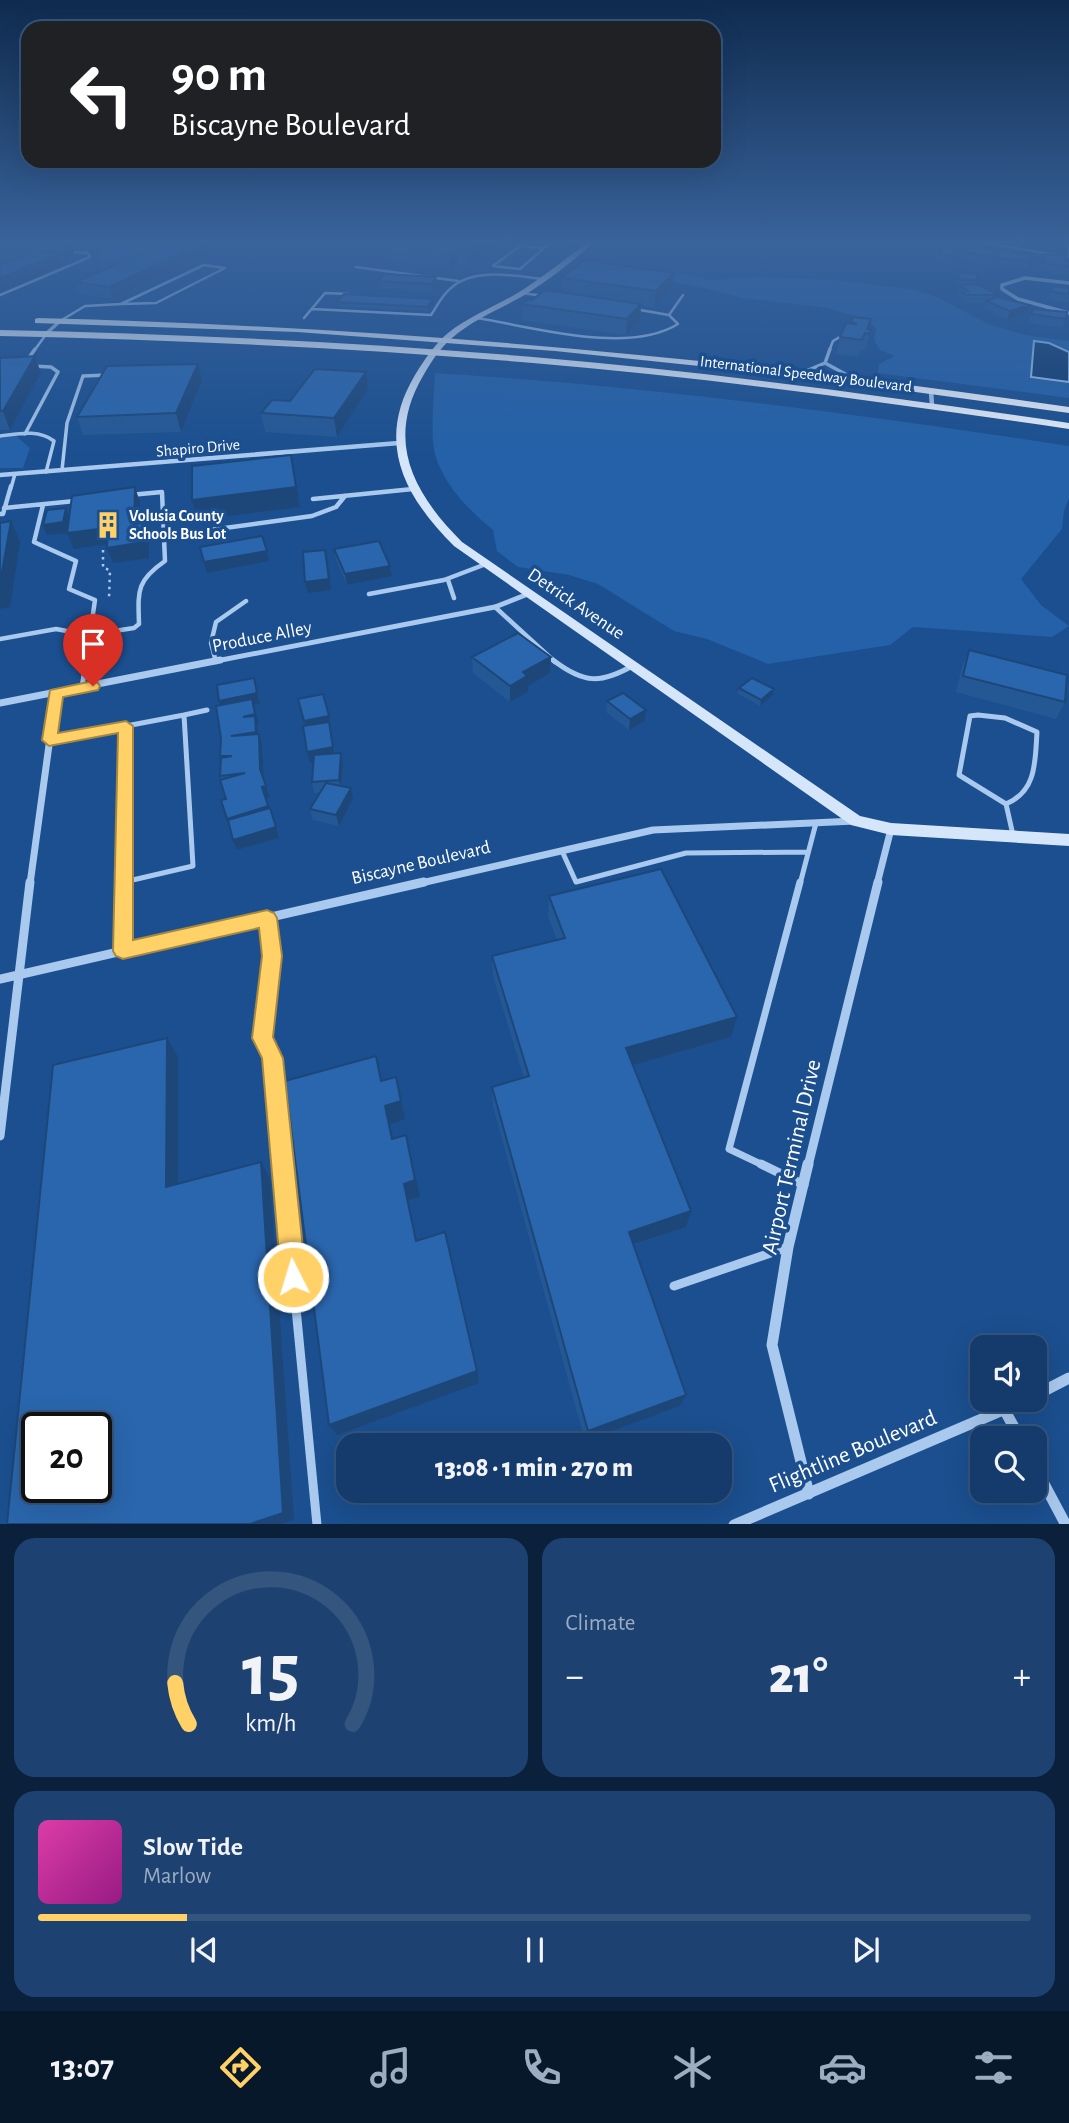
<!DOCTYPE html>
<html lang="en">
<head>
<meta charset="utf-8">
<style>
	:root { --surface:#143b6b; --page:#1d4271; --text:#f1f3f6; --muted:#9dadc1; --line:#33557e; --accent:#ffd166 }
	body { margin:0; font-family:"Alegreya Sans",sans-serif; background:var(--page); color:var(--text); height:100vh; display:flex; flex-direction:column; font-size:26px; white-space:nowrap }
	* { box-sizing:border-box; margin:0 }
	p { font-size:23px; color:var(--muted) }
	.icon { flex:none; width:38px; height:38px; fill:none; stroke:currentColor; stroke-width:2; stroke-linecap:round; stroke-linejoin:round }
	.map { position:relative; height:1524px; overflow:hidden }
	.panel { display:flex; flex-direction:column; gap:14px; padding:14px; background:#0b203b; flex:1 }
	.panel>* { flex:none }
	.hud { position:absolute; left:21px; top:21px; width:700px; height:147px; border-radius:21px; box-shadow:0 7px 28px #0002,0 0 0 2px var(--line); background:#202124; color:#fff; overflow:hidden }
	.controls { position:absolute; left:970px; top:1335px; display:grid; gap:14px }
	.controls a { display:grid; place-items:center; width:77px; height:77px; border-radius:14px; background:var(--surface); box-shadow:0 7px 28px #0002,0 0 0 2px var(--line); font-size:35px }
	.speed { position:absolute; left:21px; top:1412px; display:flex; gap:14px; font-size:35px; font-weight:700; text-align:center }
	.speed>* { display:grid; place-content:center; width:91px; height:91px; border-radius:50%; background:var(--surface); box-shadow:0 7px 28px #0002,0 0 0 2px var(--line); line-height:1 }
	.speed .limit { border:4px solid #111; border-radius:10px; background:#fff; color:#111 }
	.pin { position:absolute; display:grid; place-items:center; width:60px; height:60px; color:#fff; margin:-72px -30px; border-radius:50% 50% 50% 0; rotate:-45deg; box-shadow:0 0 7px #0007 }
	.pin .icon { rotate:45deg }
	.me { position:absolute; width:77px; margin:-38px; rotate:355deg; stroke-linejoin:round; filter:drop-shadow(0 0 5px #0008) }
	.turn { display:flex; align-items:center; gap:24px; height:147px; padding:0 35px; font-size:32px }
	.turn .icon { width:91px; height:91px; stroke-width:2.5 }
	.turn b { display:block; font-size:49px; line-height:60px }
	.big { font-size:52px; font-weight:800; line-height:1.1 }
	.panel .widget { flex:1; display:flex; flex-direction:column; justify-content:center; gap:10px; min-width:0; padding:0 24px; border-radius:21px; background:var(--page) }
	.panel .dial { align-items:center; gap:0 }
	.dial svg { height:182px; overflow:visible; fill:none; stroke:var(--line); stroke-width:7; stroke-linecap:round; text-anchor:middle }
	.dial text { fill:var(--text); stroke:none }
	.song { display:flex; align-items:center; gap:21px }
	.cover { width:84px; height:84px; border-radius:10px; background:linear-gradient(135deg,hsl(320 70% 55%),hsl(310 70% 35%)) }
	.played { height:7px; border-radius:4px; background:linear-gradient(90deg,var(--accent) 15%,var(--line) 15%) }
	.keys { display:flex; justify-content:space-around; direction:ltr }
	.heat { display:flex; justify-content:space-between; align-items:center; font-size:38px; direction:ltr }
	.panel .tiles { flex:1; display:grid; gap:14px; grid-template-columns:1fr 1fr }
	.widget:last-child { grid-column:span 2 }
	.trip { position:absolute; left:336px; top:1433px; width:396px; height:70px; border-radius:21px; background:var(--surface); box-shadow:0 7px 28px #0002,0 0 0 2px var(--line); font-weight:800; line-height:70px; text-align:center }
	.tabs { display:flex; height:112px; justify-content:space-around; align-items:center; background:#08182b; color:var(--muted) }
	.tabs .icon { width:49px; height:49px }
	.tabs .active { color:var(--accent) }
	.tabs b { font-size:32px; color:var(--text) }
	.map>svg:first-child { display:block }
</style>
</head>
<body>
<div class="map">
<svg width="1069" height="1525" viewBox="0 0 1069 1525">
	<rect width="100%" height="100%" fill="#1b4f8f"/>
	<path fill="#2461a8" d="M126,242H179L109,268H102L97,256Z
		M673,274H687L711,280L761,277L833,280L916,290L937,297L988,324L1025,335L1069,341V398L878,373L879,364L895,356L880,350L874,340L876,329L870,321L828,308L742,298L706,288L672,282Z
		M435,373C648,386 858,414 1069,446V498L1064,511L1062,529L1021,579L1041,605L1069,626L1052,637L913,627L890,645L768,664L707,639L674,631L598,584L569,575L518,567L497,551L493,530C469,510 444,486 435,454C430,436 434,394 435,373Z
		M0,434H14L30,448L23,468H0Z"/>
	<path fill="#123a6d" stroke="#9cc4f0" stroke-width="2" d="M978,242H1069V257Z
		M1034,341L1049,343L1069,352V382L1031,377Z"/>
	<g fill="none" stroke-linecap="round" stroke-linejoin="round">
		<path stroke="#a9c9ee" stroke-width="2.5" stroke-dasharray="2.5 4.5" stroke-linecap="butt" d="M103,550V568L110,570L109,599"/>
		<path stroke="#a9c9ee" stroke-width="2.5" d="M570,242L589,245
			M544,248L520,246L493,266L520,269L551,242
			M204,265L225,268L156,303L121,304Z
			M356,267L458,281
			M521,293L545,296
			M0,295L90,257L88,253L70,252
			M312,309L431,315C437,306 442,295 451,288C473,267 516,276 543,279
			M669,315L683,295
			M304,318L325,293L348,294
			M477,318C533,327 628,355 678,324L669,315L634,309
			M60,321L85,306L121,304
			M34,351L47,333
			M829,351L833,341L843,335"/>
		<path stroke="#a9c9ee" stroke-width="3.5" d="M26,362L35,349
			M825,363L830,349
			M799,374L825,363L858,381
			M25,434L58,372L51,367L31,366
			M0,436C18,434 38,429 54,441L46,472
			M62,470L67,423L83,376L108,375
			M11,488L15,474"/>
		<path stroke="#a9c9ee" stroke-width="4.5" d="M313,499L413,489
			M43,505L34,542L76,561L69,589L95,600L86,662
			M4,508L75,501
			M0,514H3L11,486
			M203,531L312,516L336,507L345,496
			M448,580L454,598
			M369,594L444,580L486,564
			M495,607L555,662
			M0,639L56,629L88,635L134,628L139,624C138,591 136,581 165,561L162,492L130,495
			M216,662L211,643L216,622L246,601"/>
		<path stroke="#a9c9ee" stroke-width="5" d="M553,660C584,684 601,684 634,665
			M82,688L86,660
			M184,715L207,710
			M978,715L1005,718L1037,732C1035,761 1037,791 1006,804L959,775L970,716Z
			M49,740L126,726L124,884
			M1006,804L1013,835
			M562,851L576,882L686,853L808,852
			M124,882L193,866L184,715L126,726
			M800,884L816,823"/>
		<path stroke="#a9c9ee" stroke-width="7" d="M267,918L272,956L263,1038L272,1058L282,1166
			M123,951L124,882
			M765,1166L729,1149L800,882"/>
		<path stroke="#a9c9ee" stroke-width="9" d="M282,1164L317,1525
			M761,1164L804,1185
			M674,1286L788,1247"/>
		<path stroke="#a9c9ee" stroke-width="3.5" d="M1069,283L1025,278L1002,285V289L1018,299L1069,313
			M47,333L60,321"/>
		<path stroke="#a9c9ee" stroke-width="4.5" d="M931,391L932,406
			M0,475L399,443"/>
		<path stroke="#a9c9ee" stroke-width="5" d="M211,662L495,607L528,594"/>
		<path stroke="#a9c9ee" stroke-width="7" d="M0,703L220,660
			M30,884L56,694
			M417,884L653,830L855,821
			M877,884L891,829"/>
		<path stroke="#a9c9ee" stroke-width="9" d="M0,979L424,882
			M0,1136L30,882
			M808,1166L878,882"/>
		<path stroke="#a9c9ee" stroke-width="11" d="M808,1164L788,1247L772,1345L809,1494
			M1034,1396L1069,1378
			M1005,1411L1020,1438
			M1034,1465L1066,1525
			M734,1525L1026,1400"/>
		<path fill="#d6e6fa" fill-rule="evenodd" d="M588,242H595C575,259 553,277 531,291C506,307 474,318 452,338C440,348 431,362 423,376C385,441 413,493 462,542L860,816L891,823L1069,834V846L891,835L851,825L454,546C404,496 375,442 415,375C424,360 435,344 448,333C472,314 502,304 527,287C548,273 568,257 588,242Z"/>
		<path fill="#f0f6ff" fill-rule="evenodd" d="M38,318C386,327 725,357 1069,407V413L813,378L555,351L297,332L35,323V319Z
			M0,330C178,334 356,342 533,357C713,372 891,397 1069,423V429C891,403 713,378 533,363C356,348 178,340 0,336Z"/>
	</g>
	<path fill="#245895" d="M0,242H71L74,253L65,261H61L63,266L0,292V265L10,261H0Z
		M387,242H499V244L469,265L457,263L450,268L386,259L384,244Z
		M966,246L993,257L990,265L961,260Z
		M921,248L952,250L957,251L952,263L938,261L939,258L919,255Z
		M998,251L1029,261L1026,269L995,266Z
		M213,252L113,299L80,294L76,282Z
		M1044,254L1069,261V276L1040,271L1042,261Z
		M959,272L977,281L976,284L1000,295L999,298L1026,313L1007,320L984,309L986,303H964L959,300L960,296L957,293L959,288L956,287Z
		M674,273L672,288L654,307L641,305L640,321L626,335L522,320V304L532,300L562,292V278Z
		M436,277L437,285L432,292L379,289L378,281Z
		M1052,286L1069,288V303L1049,300V294Z
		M337,302L433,303L428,311L337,306Z
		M1033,309L1066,319L1062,328L1028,323Z
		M853,317L868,330H871L865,351L861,350L858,357L836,354L840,337L850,323Z
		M0,358L41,373L10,430H0Z
		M202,381L181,432L83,435L77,417Z
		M368,389L337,437L265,432L261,413L290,401Z
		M334,549L390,566L392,576L347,585L336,560Z
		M969,650L1065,702L1056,719L956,692L962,667Z
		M472,657H551L550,673L528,686V692L510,702L473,673Z
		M739,688L774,689L773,695L760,706L738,694Z
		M257,689L260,704L254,705L259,725H257L258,734L262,745L264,778L270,797L266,798L279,838L237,850L220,776L221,705L219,701Z
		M298,699L329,716L335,753H341L343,764L342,787L353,799L339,826L313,820L310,809L320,792L314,793L312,782L314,762L310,763L307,752L305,726Z
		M607,701L646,710L645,721L629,730L606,712Z
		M549,896L731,1037L633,1065L691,1211L686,1227L633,1245L686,1395L680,1406L585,1441L493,1106L492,1087L524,1078L493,976L492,956L557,940L548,917Z"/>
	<path fill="#1d4779" d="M70,242L74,253L65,261L61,250Z
		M206,242H211L213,252L113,299L109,287Z
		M480,242H499V244L469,265L468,250Z
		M456,248L457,263L450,268L449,253Z
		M59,254L63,266L0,292V278Z
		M674,273L672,288L654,307L656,291Z
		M436,277L437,285L432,292L431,284Z
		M433,299V303L428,311V307Z
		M641,304L640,321L626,335L627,319Z
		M1029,305L1026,313L1007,320L1010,311Z
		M35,356L41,373L10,430L3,411Z
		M198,364L202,381L181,432L176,413Z
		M366,372L368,389L337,437L334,418Z
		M291,455L300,507L197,520L192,500Z
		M135,487L140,502L139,540L134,524Z
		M66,508L70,518L67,533L47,535L43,525Z
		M11,521L20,542L10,607L0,609V583Z
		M144,523L149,538V558L113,563L107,548Z
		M108,528L114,543L74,549L67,533Z
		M325,550L331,590L308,593L305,582Z
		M267,551L269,561L207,573L204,562Z
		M390,566L392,576L347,585L345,574Z
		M551,657L550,673L528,686V692L510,702V686L523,672Z
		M254,678L260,704L254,705L259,725H257L259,743L235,747L219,701Z
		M774,689L773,695L760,706L761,700Z
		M646,710L645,721L629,730L630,719Z
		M329,716L335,758L310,763L307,752L306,732L304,721Z
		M259,734L262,745L264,780L260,769Z
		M341,753L343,764L341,791L339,780Z
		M266,786L270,797L266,798L262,787Z
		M351,788L353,799L339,826L336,815Z
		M268,806L272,817L231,830L227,819Z
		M276,827L279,838L237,850L233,840Z
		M737,1017L731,1037L623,1068L626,1048Z
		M167,1038L178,1057V1203L166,1187Z
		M396,1077L405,1119L390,1124L397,1157L385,1106Z
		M406,1135L420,1197L408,1200L420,1257L404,1184Z
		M261,1162L270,1179L294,1520L281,1524H250Z
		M691,1211L686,1227L625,1247L629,1232Z
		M477,1371L479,1383L337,1435L329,1425Z
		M686,1395L680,1406L585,1441L588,1431Z"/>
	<path fill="#2a66ad" stroke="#1d4779" stroke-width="2" fill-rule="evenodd" d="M0,242H70L61,250H0Z
		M166,242H206L109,287L76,282Z
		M387,242H480L468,250L456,248L449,253L384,244Z
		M924,242H941L954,244L951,250L957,251L954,256L940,254L942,250L921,248Z
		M966,246L994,249L993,257L964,252Z
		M36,251L59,254L0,278V265Z
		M998,251L1029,254V261L997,258Z
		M1044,254L1067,256L1066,261H1069V267L1043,263Z
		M584,260L674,273L656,291L562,278Z
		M959,272L977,274V281L958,279Z
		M384,274L436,277L431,284L378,281Z
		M977,284L1000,295H967L961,292L968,291L959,285Z
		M1052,286L1069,288V294L1052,292Z
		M545,290L641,304L627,319L522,304L528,299L532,300Z
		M344,294L433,299L428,307L337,302Z
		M998,297L1029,305L1010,311L986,301Z
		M1033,309L1067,312L1066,319L1031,314Z
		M853,317L871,319L867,329L871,330L869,334L865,333L862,340L840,337L846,323L857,324L851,322Z
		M35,356L3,411H0V358Z
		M198,364L176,413L77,417L107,366Z
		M315,369L366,372L334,418L261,413L272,400L290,401Z
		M291,455L296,487L192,500V466Z
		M135,487L134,524L144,523V542L107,548L108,528L67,533L72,496Z
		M66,508L63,522L43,525L47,510Z
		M11,521L0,583V523Z
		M262,536L267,551L204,562L200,547Z
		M379,541L390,566L345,574L334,549Z
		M325,550L329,579L305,582L303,552Z
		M518,633L551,657L523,672L527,676L510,686L472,657Z
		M969,650L1067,675L1065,702L963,676Z
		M254,678L257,693L219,701L217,685Z
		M752,678L774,689L761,700L739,688Z
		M623,693L646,710L630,719L607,701Z
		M323,694L329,716L304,721L298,699Z
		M252,699L255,714L243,717L255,716L256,732L231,736L259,734L260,769L266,786L262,787L268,806L227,819L221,800L226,799L220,780L245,773L220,776L221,758L232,756H220L221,738L216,706Z
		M329,722L333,747L307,752L303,726Z
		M341,753L339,780L312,782L314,755Z
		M326,783L351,788L336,815L310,809Z
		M270,808L276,827L233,840L228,820Z
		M661,869L737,1017L626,1048L691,1211L629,1232L686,1395L588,1431L492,1087L529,1076L492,956L565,938L549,896Z
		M167,1038L166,1187L261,1162L283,1513L250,1524H7L53,1065ZM37,1428H96V1488H37Z
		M376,1056L381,1081L396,1077L401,1101L385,1106L392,1139L406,1135L415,1180L404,1184L416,1241L445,1232L477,1371L329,1425L285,1081Z"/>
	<linearGradient id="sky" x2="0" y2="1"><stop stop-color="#0f2b4f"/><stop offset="0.53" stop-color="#39639b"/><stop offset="1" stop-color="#39639b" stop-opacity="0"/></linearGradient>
	<rect width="1069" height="456" fill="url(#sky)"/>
	<path fill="#ffd166" stroke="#a68842" stroke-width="2" d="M93,681L98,683L100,686L98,690L63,697L58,733L126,721L133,726V940L267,910L274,913L277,918L282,956L273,1037L283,1058L306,1277L302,1286L293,1290L284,1286L281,1277L262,1058L252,1038L262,956L259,928L123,959L116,956L113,951L118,733L49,746L42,740L50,690Z"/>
	<defs>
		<symbol id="building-bare" viewBox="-9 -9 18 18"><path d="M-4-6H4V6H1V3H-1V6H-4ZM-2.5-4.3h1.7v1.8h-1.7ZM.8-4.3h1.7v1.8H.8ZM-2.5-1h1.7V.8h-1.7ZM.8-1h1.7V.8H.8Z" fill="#ffd166" stroke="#1b4f8f" stroke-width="2.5" paint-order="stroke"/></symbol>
	</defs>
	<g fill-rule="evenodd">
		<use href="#building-bare" x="89" y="506" width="38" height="38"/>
	</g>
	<g text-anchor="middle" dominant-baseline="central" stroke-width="7" stroke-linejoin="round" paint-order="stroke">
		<g font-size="16" fill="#fff" stroke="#1b4f8f">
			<text transform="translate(806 374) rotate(7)">International Speedway Boulevard</text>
			<text transform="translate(198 448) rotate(-5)">Shapiro Drive</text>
		</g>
		<g font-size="16" font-weight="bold" fill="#fff" stroke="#1b4f8f" text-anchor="start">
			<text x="129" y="516">Volusia County<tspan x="129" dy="18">Schools Bus Lot</tspan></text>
		</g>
		<g font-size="19" fill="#fff" stroke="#1b4f8f">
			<text transform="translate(576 604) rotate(34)">Detrick Avenue</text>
			<text transform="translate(262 637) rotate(-11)">Produce Alley</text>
			<text transform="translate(421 863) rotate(-13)">Biscayne Boulevard</text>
		</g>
		<g font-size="23" fill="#fff" stroke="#1b4f8f">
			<text transform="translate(792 1157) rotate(-77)">Airport Terminal Drive</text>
			<text transform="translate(853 1452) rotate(-23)">Flightline Boulevard</text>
		</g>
	</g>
</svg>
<div class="controls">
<a><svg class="icon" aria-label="sound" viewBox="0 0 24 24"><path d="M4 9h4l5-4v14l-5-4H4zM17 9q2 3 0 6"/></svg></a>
<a><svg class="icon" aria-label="search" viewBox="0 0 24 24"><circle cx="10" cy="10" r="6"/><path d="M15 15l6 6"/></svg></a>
</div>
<div class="speed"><div class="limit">20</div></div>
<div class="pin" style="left:93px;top:686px;background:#d93025"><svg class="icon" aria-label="arrive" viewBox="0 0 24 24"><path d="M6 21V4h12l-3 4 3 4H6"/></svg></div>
<svg class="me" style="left:293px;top:1277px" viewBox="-20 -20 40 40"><circle r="17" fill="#ffd166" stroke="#fff" stroke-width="3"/><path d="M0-11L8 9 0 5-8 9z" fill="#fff"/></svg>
<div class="trip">13:08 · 1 min · 270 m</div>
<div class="hud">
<div class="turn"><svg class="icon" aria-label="left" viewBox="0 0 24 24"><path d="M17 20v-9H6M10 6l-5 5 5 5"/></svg><div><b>90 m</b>Biscayne Boulevard</div></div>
</div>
</div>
<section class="panel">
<div class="tiles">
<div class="widget dial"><svg viewBox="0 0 100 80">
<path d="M14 69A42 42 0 1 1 86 69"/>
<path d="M14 69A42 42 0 0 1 8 51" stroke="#ffd166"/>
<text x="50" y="56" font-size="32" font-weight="700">15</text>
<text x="50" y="72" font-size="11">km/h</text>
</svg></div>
<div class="widget"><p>Climate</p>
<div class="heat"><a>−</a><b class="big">21°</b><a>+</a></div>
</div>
<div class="widget">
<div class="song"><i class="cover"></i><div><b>Slow Tide</b><p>Marlow</p></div></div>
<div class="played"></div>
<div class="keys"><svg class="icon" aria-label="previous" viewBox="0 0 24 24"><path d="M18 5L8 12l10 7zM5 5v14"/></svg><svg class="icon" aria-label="pause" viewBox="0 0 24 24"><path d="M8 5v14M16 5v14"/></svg><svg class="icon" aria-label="next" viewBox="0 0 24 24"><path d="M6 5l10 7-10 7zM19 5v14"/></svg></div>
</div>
</div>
</section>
<nav class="tabs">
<b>13:07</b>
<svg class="icon active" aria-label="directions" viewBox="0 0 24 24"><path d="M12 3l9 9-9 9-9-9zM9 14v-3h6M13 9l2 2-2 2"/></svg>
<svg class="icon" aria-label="music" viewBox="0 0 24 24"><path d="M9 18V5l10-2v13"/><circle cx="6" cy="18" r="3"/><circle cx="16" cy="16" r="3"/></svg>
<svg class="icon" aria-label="phone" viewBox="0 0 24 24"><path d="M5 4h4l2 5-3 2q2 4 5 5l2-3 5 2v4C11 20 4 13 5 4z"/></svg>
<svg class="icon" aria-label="climate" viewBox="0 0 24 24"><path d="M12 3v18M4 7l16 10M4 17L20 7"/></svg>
<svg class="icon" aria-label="car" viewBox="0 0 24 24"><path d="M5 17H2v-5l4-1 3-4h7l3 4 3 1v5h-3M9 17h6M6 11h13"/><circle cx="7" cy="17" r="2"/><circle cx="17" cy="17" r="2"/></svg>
<svg class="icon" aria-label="filters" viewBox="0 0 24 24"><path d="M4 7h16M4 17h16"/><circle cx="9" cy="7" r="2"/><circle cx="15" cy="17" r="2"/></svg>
</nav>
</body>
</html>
